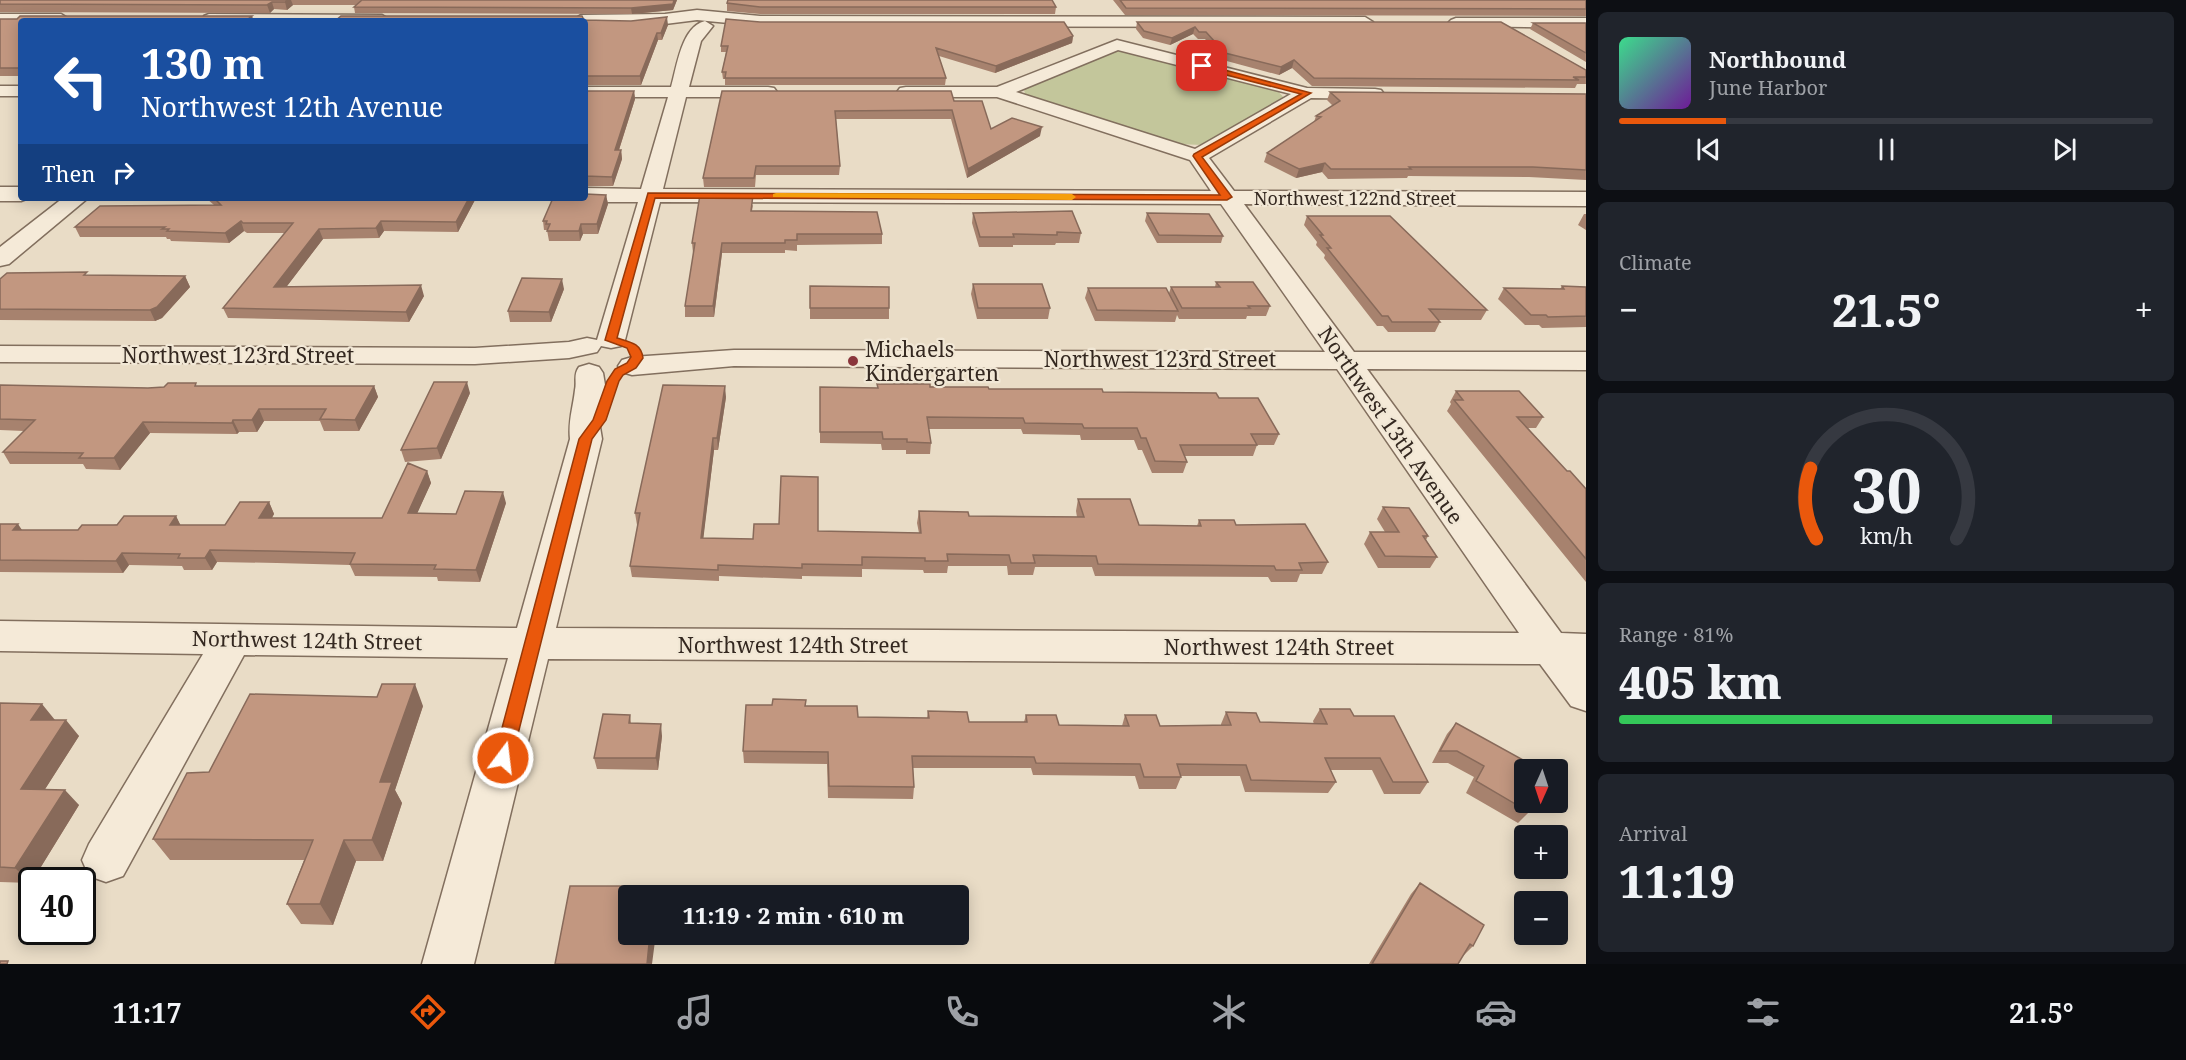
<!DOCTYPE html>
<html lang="en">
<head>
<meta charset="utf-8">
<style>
	:root { --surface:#171b24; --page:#20242c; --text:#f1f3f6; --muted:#9ea1a6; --line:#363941; --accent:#ea580c }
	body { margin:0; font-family:"Noto Serif",serif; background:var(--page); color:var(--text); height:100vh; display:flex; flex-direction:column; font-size:22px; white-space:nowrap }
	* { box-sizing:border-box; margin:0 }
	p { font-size:20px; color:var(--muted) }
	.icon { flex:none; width:33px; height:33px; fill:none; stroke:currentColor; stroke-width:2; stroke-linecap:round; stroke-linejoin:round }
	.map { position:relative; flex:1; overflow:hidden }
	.details { display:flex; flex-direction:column; gap:12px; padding:12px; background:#0d0f14; width:600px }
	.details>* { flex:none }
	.guide { position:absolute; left:18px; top:18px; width:570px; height:183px; border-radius:6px; box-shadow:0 3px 15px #0003; background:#1a4fa0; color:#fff; overflow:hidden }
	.needle { width:39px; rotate:183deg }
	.tools { position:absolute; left:1514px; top:759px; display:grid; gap:12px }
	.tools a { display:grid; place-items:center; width:54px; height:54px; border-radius:6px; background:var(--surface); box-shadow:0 3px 15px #0003; font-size:30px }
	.speed { position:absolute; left:18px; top:867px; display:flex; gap:12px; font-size:30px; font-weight:700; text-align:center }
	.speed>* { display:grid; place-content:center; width:78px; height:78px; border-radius:50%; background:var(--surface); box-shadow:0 3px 15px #0003; line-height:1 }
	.speed .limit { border:3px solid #111; border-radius:9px; background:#fff; color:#111 }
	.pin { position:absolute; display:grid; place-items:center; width:51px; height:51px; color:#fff; margin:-26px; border-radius:12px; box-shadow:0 3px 9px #0006 }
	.me { position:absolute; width:66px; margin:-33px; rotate:15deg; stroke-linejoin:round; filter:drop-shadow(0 0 4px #0008) }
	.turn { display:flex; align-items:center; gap:21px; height:126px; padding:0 24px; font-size:27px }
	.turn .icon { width:78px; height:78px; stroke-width:2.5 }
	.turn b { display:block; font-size:42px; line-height:51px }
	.then { display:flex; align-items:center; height:57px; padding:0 24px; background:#0003; gap:12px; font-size:22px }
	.big { font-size:45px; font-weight:800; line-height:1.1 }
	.details .widget { flex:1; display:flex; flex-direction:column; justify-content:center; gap:9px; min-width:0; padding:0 21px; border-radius:9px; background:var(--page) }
	.details .dial { align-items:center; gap:0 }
	.dial svg { height:156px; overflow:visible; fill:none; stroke:var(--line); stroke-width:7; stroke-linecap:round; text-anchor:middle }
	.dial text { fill:var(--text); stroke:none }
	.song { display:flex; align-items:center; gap:18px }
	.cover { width:72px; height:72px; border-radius:9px; background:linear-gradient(135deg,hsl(150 70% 55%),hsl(280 70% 35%)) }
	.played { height:6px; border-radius:3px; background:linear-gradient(90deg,var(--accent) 20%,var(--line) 20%) }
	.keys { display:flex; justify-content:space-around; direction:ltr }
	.heat { display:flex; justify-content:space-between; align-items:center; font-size:33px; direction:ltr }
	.charge { height:9px; border-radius:4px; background:linear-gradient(90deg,#34c759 81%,var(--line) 0) }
	.trip { position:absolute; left:618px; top:885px; width:351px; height:60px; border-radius:6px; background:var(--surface); box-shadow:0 3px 15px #0003; font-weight:800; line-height:60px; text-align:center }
	.tabs { display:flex; height:96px; justify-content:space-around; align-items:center; background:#090b0e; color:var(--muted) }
	.tabs .icon { width:42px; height:42px }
	.tabs .current { color:var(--accent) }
	.tabs b { font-size:27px; color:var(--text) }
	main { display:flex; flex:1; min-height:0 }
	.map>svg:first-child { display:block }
</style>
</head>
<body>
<main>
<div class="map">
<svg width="1586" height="964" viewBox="0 0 1586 964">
	<rect width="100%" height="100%" fill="#e9dcc6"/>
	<path fill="#c3c69b" d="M1120,51H1131L1277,90L1285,99L1204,145L1175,144L1032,101L1025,95L1024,89L1108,53Z"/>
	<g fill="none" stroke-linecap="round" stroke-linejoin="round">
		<defs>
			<path id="minor" d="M697,10L760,16L1365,17L1373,22L1365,27L760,26L697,20L665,24L585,25V21L573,20L581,15L665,14Z
				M0,14H61L69,19L67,21L0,24Z
				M209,14L382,15L390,20L203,21L204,16Z
				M1456,18H1586V28L1451,26L1448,23L1451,20Z
				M705,21L713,26L701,41L689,87H768L774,88L777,92L774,96L768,97H686L663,189L1211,191L1190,160L997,97H906L900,96L897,92L900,88L906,87H997L1117,40L1307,88L1375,89L1381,90L1384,94L1381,98L1375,99L1311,98L1209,158L1234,191L1586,192V206L1244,204L1354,352H1586V370L1367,369L1561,633L1586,634V711L1571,706L1540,664L548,659L474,964H422L508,658L244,655L123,876L106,882L89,876L82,860L89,844L203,654L0,651V621L517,628L570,439C568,421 573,408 575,390C577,381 573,375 579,367L589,364L599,367L603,373L605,385L599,421L602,439L556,628L1519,633L1337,369L734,366L632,375L622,372L618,366L622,360L632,357L734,350L1325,352L1221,204L660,202L625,340L621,346L611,348L601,346L597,340L638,202H585L576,198H585V188L641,189L668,97H585V87H671C677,67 681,27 705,21ZM1118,50L1291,94L1195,149L1016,92Z
				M0,86H21V96H0Z
				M0,187H21V198H29L21,201H0Z
				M63,198H88L9,264L0,266V247Z
				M587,338L597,340L601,346L597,352L569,358L475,364L0,362V346L475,348L569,342Z"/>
		</defs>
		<use href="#minor" stroke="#826f5e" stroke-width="3"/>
		<use href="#minor" fill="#f5ead8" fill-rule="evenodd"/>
	</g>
	<path fill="#a7826e" d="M0,0H677L673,10L632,14L355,13L354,7L356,5H293L287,10L274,9L270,13L0,12Z
		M1113,0H1586V16L1125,15Z
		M727,3L1056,7L1055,14H760L727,11Z
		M0,19L21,21V76H0Z
		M584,20L668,25L662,40H658L641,85H585V21Z
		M760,22L1073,36L1072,43L995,73L939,56L946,78L945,85H725V79H723L722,72L726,52H721V46Z
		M1137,22H1501L1586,70V84H1577L1575,88L1312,86L1292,68L1279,75L1223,60L1205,39H1198L1193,34L1170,45L1143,38L1136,29Z
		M1533,23H1586V62L1530,29Z
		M585,91H634L635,99L619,150H621L622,159L613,186H585Z
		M722,91L954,101L991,129L1040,136L967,178L951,119H836L840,166L839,175H756L755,187H704L703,178Z
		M1330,92L1586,94V180L1529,177L1408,176L1407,178L1328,179L1322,172L1296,178L1264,162L1267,153L1314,122L1316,116L1333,106L1327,100Z
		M606,195L608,204L598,234H583L580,241H549L547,230H544L543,221Z
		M206,198H476L458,232L384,231L379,238L323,239L286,287L424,296L409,322L228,318L223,308L285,233H247L244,231L229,243L171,241L170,239H167L166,237H80L75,227L214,205Z
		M753,205L752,211L882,234V244L797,245V251L785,250V253H722L714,317H685V306L694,253H693L692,243Z
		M973,213L1081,233L1079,243H1056L1055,245H1013V247H979L972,223Z
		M1147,213L1223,236L1221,243H1157L1145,221Z
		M1584,214H1586V230L1578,225Z
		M1307,216L1487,310L1481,320H1438L1440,322L1435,332H1388L1383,326H1377L1324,258L1325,255L1316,245L1317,242L1304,225Z
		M89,275L185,276L190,287L162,318L155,321L0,320V279Z
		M1216,282L1270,306L1266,316H1247L1246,319H1179L1177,315L1175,322L1095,321L1085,298L1088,288L1169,293L1171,287H1215Z
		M973,284L1050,308L1048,319H977L971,294Z
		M810,286L889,308V319H810Z
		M1562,286L1586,287V327L1542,328L1539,325H1525L1498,299L1504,288L1560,289Z
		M564,289L551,322H510L508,311Z
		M877,384L989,389L1103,392L1219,398L1279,434L1274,445H1257L1253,456H1185L1187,462L1183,473H1152L1142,450H1138L1134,440H1081L1080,435L1023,434L1021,429H929L931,443L930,454H906V450H882L881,444L820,443V387L877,388Z
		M0,385L148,388L197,386H374L378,397L359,431H324L320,421H264L257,432H239L237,434L150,433L120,470L86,469L83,464H10L3,452L24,431L0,430Z
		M1456,391L1543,417L1536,428H1528L1567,471L1586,489V582L1447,411L1451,404L1450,402Z
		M470,393L441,459L405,462L401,450Z
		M726,397L718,450H714L703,538L753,539L818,531L919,533L917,523L919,511L969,516L1077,517L1076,511L1078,499L1139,525L1197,526L1199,520L1236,525L1328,562L1322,574H1300L1297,582H1271L1268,577L1095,576L1092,567H1035L1033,575H1008L1007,566H948L947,573H924L923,570L862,569V577L802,576V579L719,576V581L632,577L630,566L638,525H637L635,513Z
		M427,471L431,483L417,513L456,514L506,503L480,582L438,581L437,577L355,576L350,565L277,563L217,562L212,570H184L182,566L129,565L123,573L0,572V524L22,530H78L176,516L180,525H225L269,502L274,514L272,518H382Z
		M1383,507L1428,536L1426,540L1437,557L1430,568H1378L1364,544L1370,532H1385L1377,519Z
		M0,703L55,720L79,736L45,789L79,805L31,883L0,882Z
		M423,706L395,790L402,803L383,861H356L333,925L301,924L287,904L304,860H170L153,839L209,772Z
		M805,706L858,717L927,718L928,711L969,722H1024L1026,715L1059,725L1122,726L1125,715L1160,726L1221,725V724L1226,712L1260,722L1314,724L1313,721L1320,709L1354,716L1428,782L1420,794H1384L1372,770H1330L1336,782L1328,793L1245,792L1240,776H1181V777L1176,789H1139L1135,776L1033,775L1031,768H913L914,787L913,799L828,798L827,764L744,763L743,751Z
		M630,715L631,723L662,736L658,770L597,769L594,758Z
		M1456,723L1529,812L1518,823L1466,793L1474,777L1448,763H1432L1447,734Z
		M1420,883L1473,946L1462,957L1458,964H1369L1411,894Z"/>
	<path fill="#886a5a" d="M288,0H291L293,5L287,10L285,2Z
		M674,0H677L673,10L632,14L631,8Z
		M272,2L274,9L270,13L267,5Z
		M252,16L254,21H245Z
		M667,17L668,25L662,40L661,33Z
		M1195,27L1193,34L1170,45L1172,38Z
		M657,33L658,40L641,85L640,76Z
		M1073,36L1072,43L995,73L996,66Z
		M1294,60L1292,68L1279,75L1281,67Z
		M634,91L635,99L616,159L615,150Z
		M1042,127L1040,136L967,178L968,169Z
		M621,150L622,159L613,186L612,177Z
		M1325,163L1322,172L1296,178L1299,169Z
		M606,195L608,204L598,234L597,224Z
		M469,198H476L458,232L456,222Z
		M241,221L244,231L229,243L225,233Z
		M381,221L384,231L379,238L376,228Z
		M581,224L583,234L580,241L579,231Z
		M319,229L323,239L278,298L274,287Z
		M722,243V253L714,317L713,306Z
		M185,276L190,287L162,318L155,321L150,310Z
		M562,279L564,289L551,322L549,312Z
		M421,285L424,296L409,322L406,312Z
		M467,382L470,393L441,459L437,448Z
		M374,386L378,397L359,431L355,420Z
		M725,386L726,397L718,450L717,438Z
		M259,409L264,421L257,432L252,420Z
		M233,420L239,432L237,434L232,423Z
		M143,422L150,433L120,470L114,458Z
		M713,438L714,450L702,550L701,538Z
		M427,471L431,483L412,525L408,513Z
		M503,492L506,503L480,582L476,570Z
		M269,502L274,514L265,529L259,518Z
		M176,516L182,528L170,525Z
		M18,524L26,536L13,530Z
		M210,550L217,562L212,570L205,558Z
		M122,553L129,565L123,573L116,561Z
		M415,684L423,706L395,790L402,803L383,861L372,840L380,782Z
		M42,704L55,720H31Z
		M66,720L79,736L35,805L21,789Z
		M661,724L662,736L658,770L656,758Z
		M65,790L79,805L31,883L15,868Z
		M344,840L356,861L333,925L320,904Z
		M650,934H653L655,941L652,964H647Z"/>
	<path fill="#c29780" stroke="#886a5a" stroke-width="1.5" d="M0,0H288L285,2H272L267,5L0,4Z
		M362,0H674L673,4L631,8L354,7Z
		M728,0H1052L1056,7H760L727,3Z
		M1120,0H1586V9L1126,8Z
		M20,16H252L245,21H21V68H0V19H17Z
		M341,16H582L584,20L631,21L667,17L661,33H657L640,76H585V21H335Z
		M726,19L760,22H1064L1073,36L996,66L936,48L946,78H725L726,72H722L728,46H721Z
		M1137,22H1501L1586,70V77H1573L1579,80L1314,78L1294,60L1281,67L1225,53L1206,32H1199L1195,27L1172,38L1144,31Z
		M1533,23H1586V53Z
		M585,91H634L615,150H621L612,177L585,176Z
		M722,91H951L954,101H982L991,129L1012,118L1042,127L968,169L952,110L835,111L840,166H756L754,178H703Z
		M1330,92L1586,94V170L1533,167H1409L1411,169H1331L1325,163L1299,169L1267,153L1321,117L1316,116L1340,101Z
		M585,194L606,195L597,224H581L579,231H547L550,224H546L547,221H543L553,198H585Z
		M700,195H753L751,211L877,212L882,234H797V240H785V243H722L713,306H685L695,243H692Z
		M214,198H469L456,222L381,221L376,228L319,229L274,287L421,285L406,312L223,308L293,223H243L241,221L225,233L167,231L169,229H162L165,227H75L100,206L221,205Z
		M1072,211L1081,233L1057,232V235L1013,234L1014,237H980L973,213Z
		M1147,213L1209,214L1223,236L1159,235Z
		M1307,216H1390L1487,310L1429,309L1440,322H1392L1388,316H1382L1327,248H1331L1320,235H1323Z
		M87,272L84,275L185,276L157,307L150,310L0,309V279L7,273Z
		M522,278L562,279L549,312L508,311Z
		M1216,282H1253L1270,306H1248L1250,308H1182L1171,287H1220Z
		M973,284H1042L1050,308H978Z
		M810,286L889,287V308H810Z
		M1562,286L1586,287V316L1548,317L1546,315H1531L1504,288L1564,289Z
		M1088,288H1166L1178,311L1097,310Z
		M434,382H467L437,448L401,450Z
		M168,383H196L195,386H374L355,420L320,419L326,409H259L252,420H233L232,423L143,422L114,458H79L83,453L3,452L35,420L0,419V385L148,388L164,387Z
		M877,384H930V387H988L989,389H1102L1103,392L1216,393L1219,398H1258L1279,434H1251L1257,445H1180L1187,462L1155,461L1146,438H1141L1137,428H1084L1082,424L1025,423L1023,418L927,417L931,443L907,442V439H883L882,432H820V387L878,388Z
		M663,385L725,386L717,438H713L701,538L753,539L754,524H779L781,476L818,477V531L921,533L919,511L968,512L969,516L1084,517L1078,499H1130L1139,525L1201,526L1199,520H1234L1236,525L1305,524L1328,562L1299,563L1302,570H1276L1274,566L1098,564L1096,556L1033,555L1035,563H1011L1009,555L947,554L948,561H925V558L862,557V565L802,564V568L718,565V570L630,566L640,513H635Z
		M1456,391H1519L1543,417H1517L1567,471H1570L1586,489V559L1454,400H1463Z
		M408,463L427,471L408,513L456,514L465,491L503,492L476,570L434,569L436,565L350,564L355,553L271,551L210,550L205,558H178L180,554L122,553L116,561L0,560V524H18L13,530H78L82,525H117L124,516H176L170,525H225L240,502H269L259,518H382Z
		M1383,507L1409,508L1428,536H1423L1437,557L1385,556L1370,532H1399Z
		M382,684H415L380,782H392L372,840H344L320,904H287L313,840L153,839L187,773L209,772L250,694L377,697Z
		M773,699L806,700L805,706H857L858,717L929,718L928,711L967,712L969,722H1027L1026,715H1056L1059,725L1129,726L1125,715H1156L1160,726L1231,725L1226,712L1256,713L1260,722L1327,724L1320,709H1350L1354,716H1394L1428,782H1393L1380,758H1325L1336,782L1251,780L1246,765L1177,764L1181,777H1144L1140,764L1036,763L1034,757L912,756L914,787L829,786L828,752L743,751L746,705H772Z
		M0,703L42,704L31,720H66L21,789L65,790L15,868L0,867Z
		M603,714L630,715L629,723L661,724L656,758H594Z
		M1456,723L1541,770H1524V802H1533L1529,812L1476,781L1484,766L1457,751H1440Z
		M1420,883L1484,925L1473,946L1470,944L1458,964H1372Z
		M570,886H646L644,896H628V934H650L647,964H555Z
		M0,961H8L7,964H0Z"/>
	<path fill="#ea580c" stroke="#983908" stroke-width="1.5" d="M1202,64L1311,93L1202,157L1232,197L1227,200L655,198L617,338C630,342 641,343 643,358L636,368L623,375L619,381L606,420L592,439L512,758L509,763L503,766L496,763L494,758L579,439L593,420L607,381L615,369L627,363L631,357L627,348L605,340L648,193L1220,195L1193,156L1194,154L1301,94L1199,68Z"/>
	<path fill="#f59e0b" d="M776,193L1072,194L1076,197L1072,200L773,197V194Z"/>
	<circle fill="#8a353b" stroke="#f1e7d5" stroke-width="2" cx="853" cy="361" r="6"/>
	<g text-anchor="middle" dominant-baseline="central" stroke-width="4.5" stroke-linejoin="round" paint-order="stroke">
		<g font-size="18" fill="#342820" stroke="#f1e7d5">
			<text x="1355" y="198">Northwest 122nd Street</text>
		</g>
		<g font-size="21" fill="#342820" stroke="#f1e7d5" text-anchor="start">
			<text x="865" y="349">Michaels<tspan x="865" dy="24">Kindergarten</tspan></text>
		</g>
		<g font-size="21" fill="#342820" stroke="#f1e7d5">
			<text x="238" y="355">Northwest 123rd Street</text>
			<text x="1160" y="359">Northwest 123rd Street</text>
			<text transform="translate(1391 425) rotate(55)">Northwest 13th Avenue</text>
			<text transform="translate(307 640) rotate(1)">Northwest 124th Street</text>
			<text x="793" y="645">Northwest 124th Street</text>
			<text x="1279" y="647">Northwest 124th Street</text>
		</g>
	</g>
</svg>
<div class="tools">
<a><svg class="needle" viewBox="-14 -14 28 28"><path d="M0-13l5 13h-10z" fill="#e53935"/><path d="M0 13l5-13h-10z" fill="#9ea1a6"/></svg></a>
<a>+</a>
<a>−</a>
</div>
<div class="speed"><div class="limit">40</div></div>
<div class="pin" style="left:1202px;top:66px;background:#d93025"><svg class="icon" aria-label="arrive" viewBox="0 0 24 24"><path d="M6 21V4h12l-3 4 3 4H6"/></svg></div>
<svg class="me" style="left:503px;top:758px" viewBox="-20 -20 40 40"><circle r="17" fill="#ea580c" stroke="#fff" stroke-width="3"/><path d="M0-11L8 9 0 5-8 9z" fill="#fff"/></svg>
<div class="trip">11:19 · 2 min · 610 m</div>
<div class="guide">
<div class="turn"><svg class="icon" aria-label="left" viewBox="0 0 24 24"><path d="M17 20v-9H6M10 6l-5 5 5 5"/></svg><div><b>130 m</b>Northwest 12th Avenue</div></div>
<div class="then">Then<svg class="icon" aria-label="right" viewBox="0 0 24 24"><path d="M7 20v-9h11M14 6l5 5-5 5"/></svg></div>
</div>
</div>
<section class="details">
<div class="widget">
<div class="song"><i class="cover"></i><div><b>Northbound</b><p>June Harbor</p></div></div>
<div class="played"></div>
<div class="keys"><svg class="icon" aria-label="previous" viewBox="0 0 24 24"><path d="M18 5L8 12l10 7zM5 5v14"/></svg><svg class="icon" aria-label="pause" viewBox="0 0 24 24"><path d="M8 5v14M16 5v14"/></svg><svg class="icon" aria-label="next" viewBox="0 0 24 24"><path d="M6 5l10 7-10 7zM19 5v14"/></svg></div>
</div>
<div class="widget"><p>Climate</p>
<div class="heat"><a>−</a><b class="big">21.5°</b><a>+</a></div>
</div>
<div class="widget dial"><svg viewBox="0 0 100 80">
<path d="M14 69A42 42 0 1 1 86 69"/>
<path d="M14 69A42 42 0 0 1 11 33" stroke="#ea580c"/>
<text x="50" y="56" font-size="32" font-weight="700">30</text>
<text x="50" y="72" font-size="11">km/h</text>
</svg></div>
<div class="widget"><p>Range · 81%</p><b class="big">405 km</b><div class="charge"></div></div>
<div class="widget"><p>Arrival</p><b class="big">11:19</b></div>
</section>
</main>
<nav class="tabs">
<b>11:17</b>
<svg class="icon current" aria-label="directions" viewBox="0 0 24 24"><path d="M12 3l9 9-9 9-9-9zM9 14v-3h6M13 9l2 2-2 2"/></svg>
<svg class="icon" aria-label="music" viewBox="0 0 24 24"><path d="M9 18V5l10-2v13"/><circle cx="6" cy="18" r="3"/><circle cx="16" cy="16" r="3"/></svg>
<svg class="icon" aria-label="phone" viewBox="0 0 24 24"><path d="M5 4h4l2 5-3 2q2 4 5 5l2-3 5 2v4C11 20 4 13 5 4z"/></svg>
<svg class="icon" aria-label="climate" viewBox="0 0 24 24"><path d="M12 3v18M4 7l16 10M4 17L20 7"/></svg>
<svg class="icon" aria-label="car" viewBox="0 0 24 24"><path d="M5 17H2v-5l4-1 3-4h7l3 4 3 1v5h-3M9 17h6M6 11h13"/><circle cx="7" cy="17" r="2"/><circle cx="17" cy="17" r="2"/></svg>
<svg class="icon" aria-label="filters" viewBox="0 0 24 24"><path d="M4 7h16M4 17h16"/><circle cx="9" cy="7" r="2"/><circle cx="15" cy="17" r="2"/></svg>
<b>21.5°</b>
</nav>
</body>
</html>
